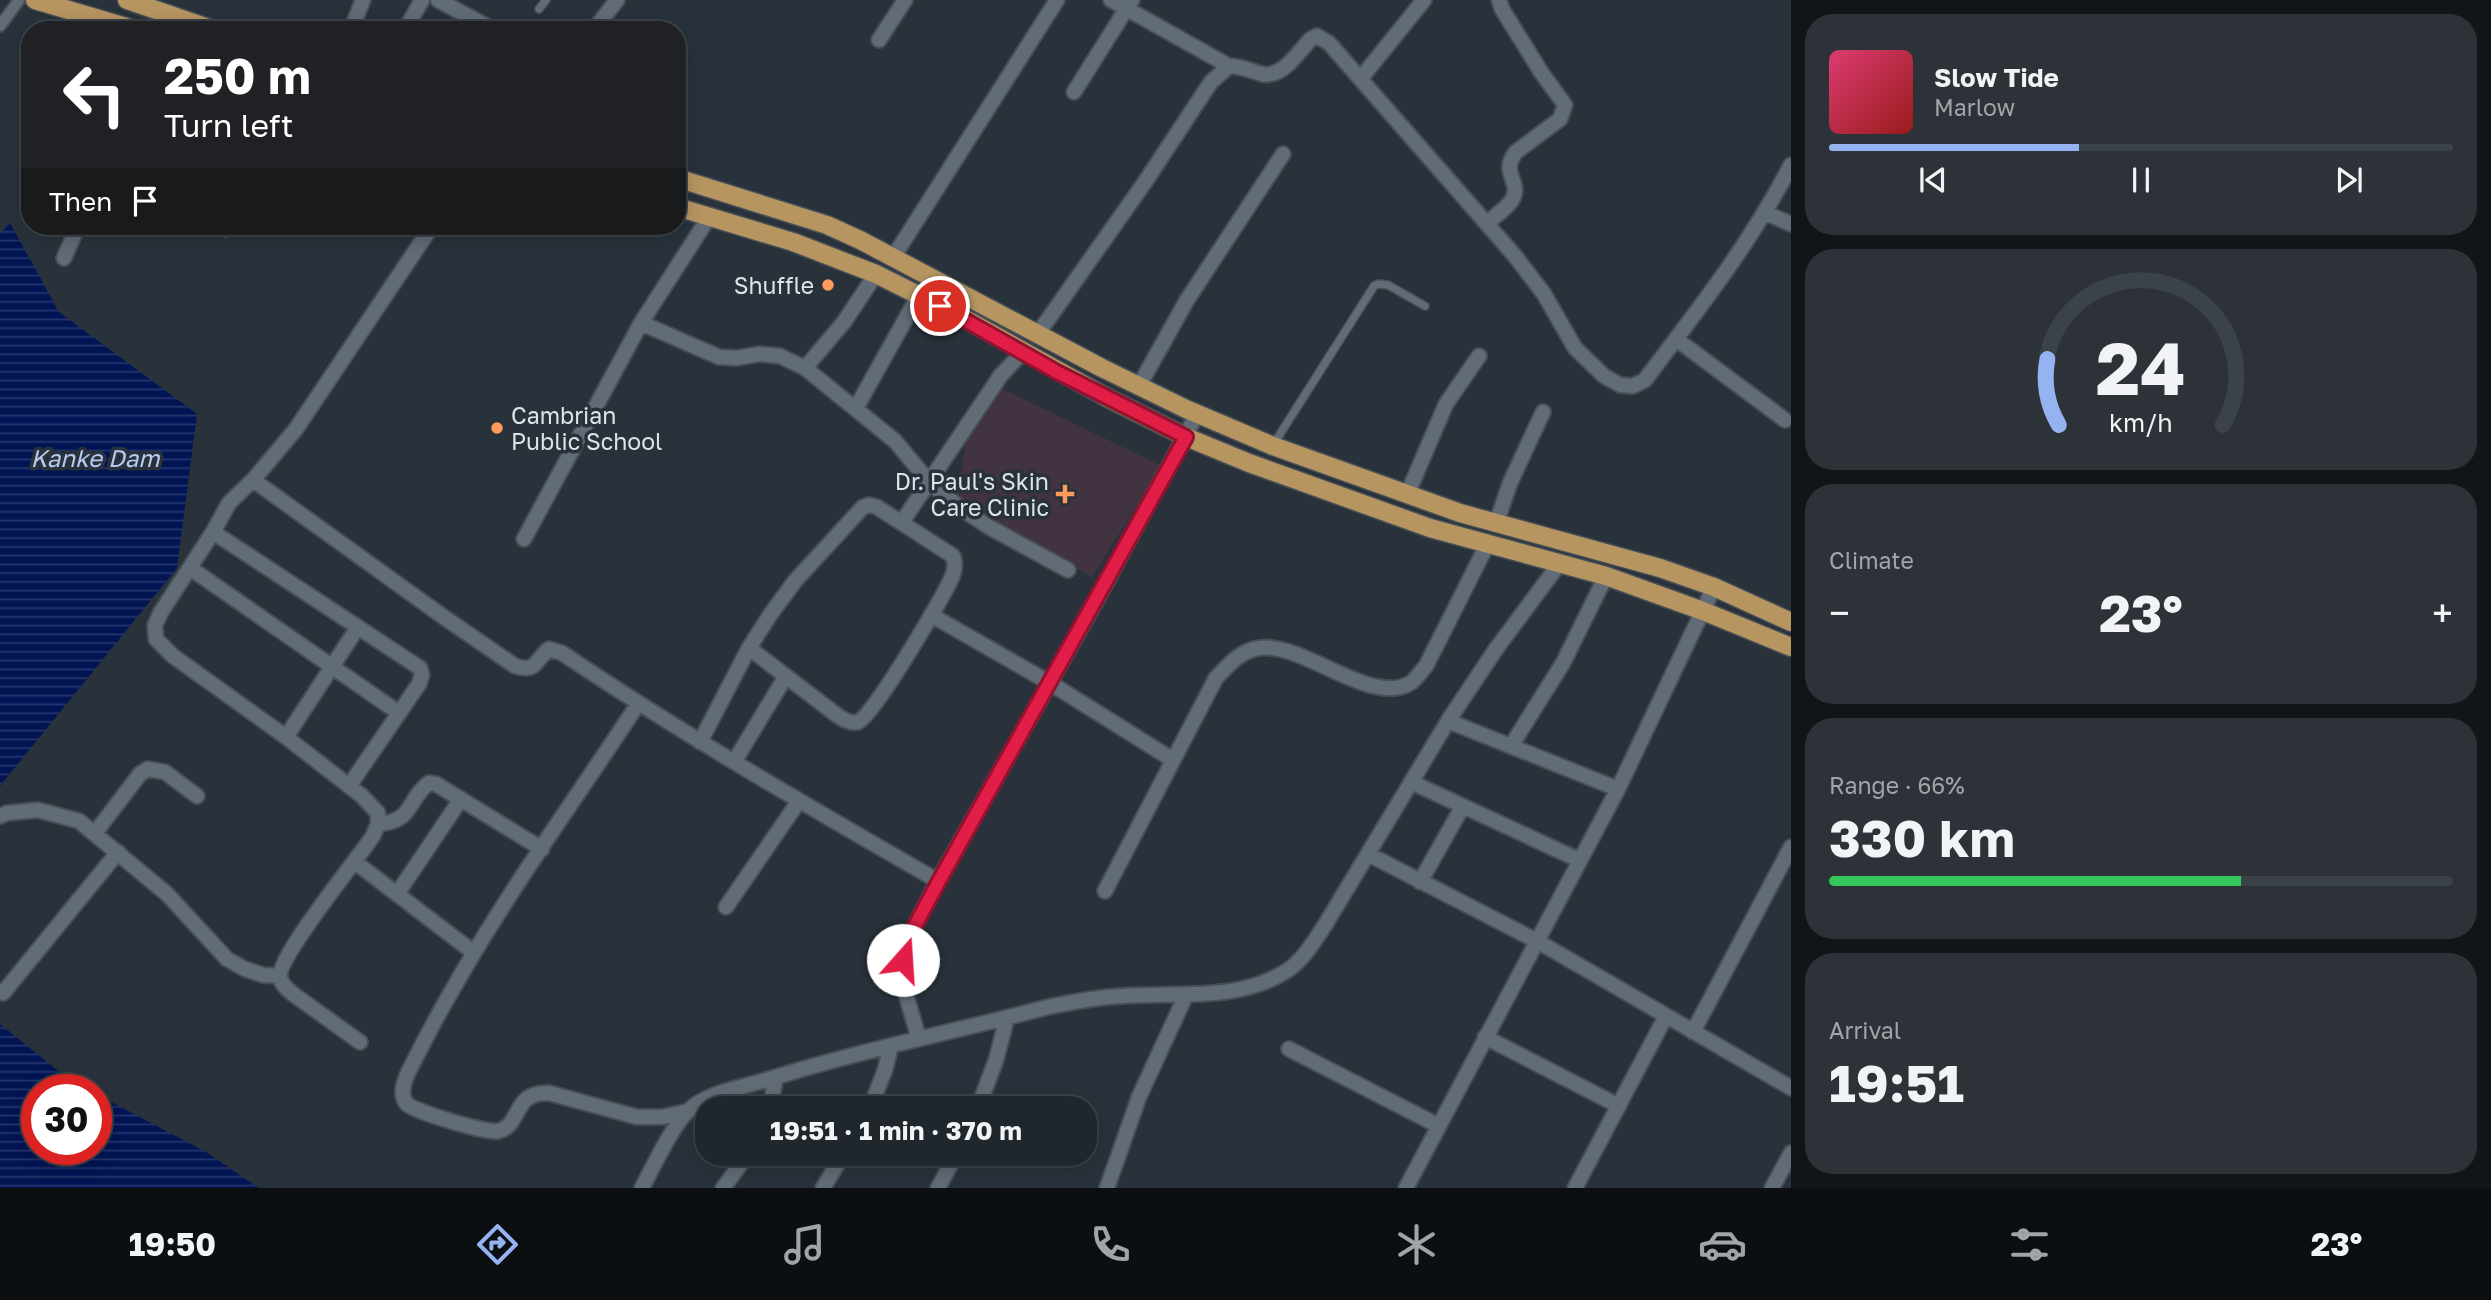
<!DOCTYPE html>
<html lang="en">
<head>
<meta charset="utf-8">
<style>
	:root { --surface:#1f262c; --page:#2c3238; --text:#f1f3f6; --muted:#a1a5a9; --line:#3c4348; --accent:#95b2f1 }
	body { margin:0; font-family:"Golos Text",sans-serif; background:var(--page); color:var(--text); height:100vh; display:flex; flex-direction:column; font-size:26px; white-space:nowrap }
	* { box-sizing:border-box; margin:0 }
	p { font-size:23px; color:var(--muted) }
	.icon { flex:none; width:38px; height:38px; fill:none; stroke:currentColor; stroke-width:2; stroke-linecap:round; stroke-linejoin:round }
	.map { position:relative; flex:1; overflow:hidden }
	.drawer { display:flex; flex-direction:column; gap:14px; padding:14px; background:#111518; width:700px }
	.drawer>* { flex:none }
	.guide { position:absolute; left:21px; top:21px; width:665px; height:214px; border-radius:28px; box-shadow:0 4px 18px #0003,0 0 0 2px var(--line); background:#202124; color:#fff; overflow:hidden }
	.speed { position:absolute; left:21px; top:1074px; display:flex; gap:14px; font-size:35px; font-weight:700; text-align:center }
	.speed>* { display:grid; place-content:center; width:91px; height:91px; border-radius:50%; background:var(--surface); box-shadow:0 4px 18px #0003,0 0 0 2px var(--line); line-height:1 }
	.speed .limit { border:10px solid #d22; background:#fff; color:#111 }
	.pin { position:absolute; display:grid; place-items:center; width:60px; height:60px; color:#fff; margin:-30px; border:4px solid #fff; border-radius:50%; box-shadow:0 2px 7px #0007 }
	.me { position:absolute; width:77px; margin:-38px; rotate:19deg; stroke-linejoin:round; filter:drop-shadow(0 0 5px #0008) }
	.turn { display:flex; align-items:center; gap:24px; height:147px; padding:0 28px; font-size:32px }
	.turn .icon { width:91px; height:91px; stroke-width:2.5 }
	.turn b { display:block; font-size:49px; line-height:60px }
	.then { display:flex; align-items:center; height:66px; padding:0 28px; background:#0003; gap:14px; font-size:26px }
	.big { font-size:52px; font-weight:700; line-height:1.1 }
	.drawer .tile { flex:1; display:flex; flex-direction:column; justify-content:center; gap:10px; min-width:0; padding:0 24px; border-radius:28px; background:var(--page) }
	.drawer .dial { align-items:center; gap:0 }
	.dial svg { height:182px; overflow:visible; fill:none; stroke:var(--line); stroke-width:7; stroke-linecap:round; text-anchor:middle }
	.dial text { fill:var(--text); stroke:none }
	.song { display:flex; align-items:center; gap:21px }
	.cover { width:84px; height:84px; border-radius:10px; background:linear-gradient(135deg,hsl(340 70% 55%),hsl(0 70% 35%)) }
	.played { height:7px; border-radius:4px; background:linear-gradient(90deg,var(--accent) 40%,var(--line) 40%) }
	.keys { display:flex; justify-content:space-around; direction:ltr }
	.heat { display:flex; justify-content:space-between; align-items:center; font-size:38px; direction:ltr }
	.charge { height:10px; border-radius:5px; background:linear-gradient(90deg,#34c759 66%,var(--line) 0) }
	.trip { position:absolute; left:695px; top:1096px; width:402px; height:70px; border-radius:28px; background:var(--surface); box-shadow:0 4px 18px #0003,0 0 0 2px var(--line); font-weight:700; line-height:70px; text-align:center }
	.tabs { display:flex; height:112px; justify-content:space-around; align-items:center; background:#0c0f12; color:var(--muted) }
	.tabs .icon { width:49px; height:49px }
	.tabs .current { color:var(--accent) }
	.tabs b { font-size:32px; color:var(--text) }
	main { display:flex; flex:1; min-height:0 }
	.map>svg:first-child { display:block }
</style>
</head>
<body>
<main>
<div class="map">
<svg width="1791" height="1188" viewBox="0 0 1791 1188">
	<defs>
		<pattern id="water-rules" width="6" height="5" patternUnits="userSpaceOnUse" patternTransform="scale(1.75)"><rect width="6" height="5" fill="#011454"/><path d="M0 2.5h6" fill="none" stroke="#26366d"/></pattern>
	</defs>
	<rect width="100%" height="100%" fill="#29323b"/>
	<path fill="#423340" d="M990,383L1162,466L1092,577L957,500L970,412Z"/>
	<path fill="url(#water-rules)" d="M10,223L59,312L197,414L177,568L0,786V234Z
		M0,1024L72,1082L89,1090H37V1150H96V1094L206,1152L259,1188H0Z"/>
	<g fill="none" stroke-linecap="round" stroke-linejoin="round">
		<defs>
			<path id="service" d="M539,9L546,0
				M1273,445L1374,286L1378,284L1388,285L1425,306"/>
			<path id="pedestrian" d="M0,26L19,0"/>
			<path id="minor" d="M438,0L490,28
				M1111,0L1229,66
				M351,30L363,0
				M405,30L422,0
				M594,30L617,0
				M879,40L905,0
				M1361,78L1424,0
				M1074,92L1132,0
				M1766,213L1791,224
				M1487,223C1495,216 1506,209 1512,200C1523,182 1499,173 1516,152L1560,119L1565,105L1541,72L1502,9L1499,0
				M218,226L226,229
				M894,256L1057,0
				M64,258L78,226
				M641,323L719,357L737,358L759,354L780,356L805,368L895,441L930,483L959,507L989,527L1068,570
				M1037,335L1145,182L1211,82L1229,66C1241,66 1251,71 1262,74C1283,78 1298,52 1311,39L1317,36L1329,43L1515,256L1544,294L1575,348L1604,376L1620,385L1633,386L1645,380C1699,308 1749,246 1791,165
				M1676,339L1785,420
				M805,368L844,322L876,274
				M1139,386L1187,300L1283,154
				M856,408L919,295
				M253,480L445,618L515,666C537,673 535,660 549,649L562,653C684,735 811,808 938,881
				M1407,495L1446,404L1479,356
				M902,522L1001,375L1023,352
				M1496,524L1510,483L1543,412
				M213,532L420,668L422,675L419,684L349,786
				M524,539L641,323L709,217
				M190,568L399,713
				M931,615L1050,683L1173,760
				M638,704C575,800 506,894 450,994C438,1014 428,1034 417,1055C413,1064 406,1074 404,1084C402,1091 402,1098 407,1104C415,1112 486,1133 498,1131C522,1126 512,1091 549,1093L637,1117H662L689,1111
				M1448,721L1618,789
				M286,737L358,627
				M700,742L749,648L770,615L795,581L863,507L869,505L877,507L953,556C956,564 955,570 952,577C943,597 873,717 858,722C851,724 844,720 838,716L749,648
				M1511,746L1563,663L1606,576
				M734,762L786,676
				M1411,782L1579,860
				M0,816L7,813L38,810L79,821L167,894L227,959L245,969L263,975L279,976
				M378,824C415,821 406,800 429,783L436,784L542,849
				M95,833L140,774L148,769L165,772L197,796
				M1368,854L1537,941L1791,1088
				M355,862L473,952
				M1420,882L1463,806
				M1105,891L1216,678C1228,666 1237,654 1254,649C1298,636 1372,710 1412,682C1417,678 1422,670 1426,666L1487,545
				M397,894L461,799
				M726,907L799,801
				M3,993L118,852
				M1693,1032L1791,847
				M1485,1037L1619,1106
				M919,1039L904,988L903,960L909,937L938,881L1100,594L1197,414
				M360,1042L293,994C287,989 281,984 280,977C277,958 358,858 373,836L378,824V813L362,796L286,737L173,656L156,639L155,625L161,612L213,532L229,503L253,480L296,429L432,226
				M1289,1049L1439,1126
				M770,1108L776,1077
				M870,1108L885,1070L891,1046
				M978,1108L996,1060L1007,1018
				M642,1188C653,1167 672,1126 689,1110C707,1093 739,1088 763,1081C857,1051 953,1032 1048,1007C1072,1002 1097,997 1122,996C1177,992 1240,1002 1288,970C1304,959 1315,940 1325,925L1448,721L1496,649L1560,563
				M723,1188L749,1153
				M823,1188L844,1153
				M938,1188L957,1153
				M1107,1188L1139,1097L1186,995
				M1406,1188L1618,789L1714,587
				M1575,1188L1666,1016
				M1772,1188L1791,1153"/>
			<path id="primary" d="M35,0L136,30
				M127,0L214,30
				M677,178L827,225L860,240L1102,368L1186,409L1273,446L1460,513L1660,568L1714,587L1791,622
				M677,207L793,242L876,274L962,317L1106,397L1186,437L1249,463L1430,528L1606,576L1703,611L1791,647"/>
		</defs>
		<use href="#service" stroke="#464f56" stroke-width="10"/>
		<use href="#pedestrian" stroke="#464f56" stroke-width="14"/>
		<use href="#minor" stroke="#464f56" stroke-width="18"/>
		<use href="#primary" stroke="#464f56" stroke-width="21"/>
		<use href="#service" stroke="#616c76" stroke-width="7"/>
		<use href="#pedestrian" stroke="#616c76" stroke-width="10"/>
		<use href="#minor" stroke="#616c76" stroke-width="14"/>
		<use href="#primary" stroke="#b69561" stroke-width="18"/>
	</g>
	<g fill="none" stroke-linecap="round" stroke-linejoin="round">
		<defs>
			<path id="route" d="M903,960L909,937L939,881L1186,437L1057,372L940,306"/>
		</defs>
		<use href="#route" stroke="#92132f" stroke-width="18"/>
		<use href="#route" stroke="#e11d48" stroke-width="12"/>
	</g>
	<g fill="#ff9b5a" stroke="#29323b" stroke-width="2.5">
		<circle cx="828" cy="285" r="7"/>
		<circle cx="497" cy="428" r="7"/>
		<path d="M1061.5 483.5h7v7h7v7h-7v7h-7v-7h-7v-7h7z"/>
	</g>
	<g text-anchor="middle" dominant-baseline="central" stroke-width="7" stroke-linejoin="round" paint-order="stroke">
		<g font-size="23" fill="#dde4e9" stroke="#29323b" text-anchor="end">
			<text x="814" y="285">Shuffle</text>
			<text x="511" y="415" text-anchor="start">Cambrian<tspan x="511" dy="26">Public School</tspan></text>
			<text x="1049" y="481">Dr. Paul's Skin<tspan x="1049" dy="26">Care Clinic</tspan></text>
		</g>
		<g font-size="24" font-style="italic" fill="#b7cbf2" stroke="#29323b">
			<text x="95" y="457">Kanke Dam</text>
		</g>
	</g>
</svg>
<div class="speed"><div class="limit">30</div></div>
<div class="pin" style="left:940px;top:306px;background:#d93025"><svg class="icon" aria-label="arrive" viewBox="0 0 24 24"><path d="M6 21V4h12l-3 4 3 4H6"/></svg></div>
<svg class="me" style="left:903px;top:960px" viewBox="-20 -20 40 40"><circle r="19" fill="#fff"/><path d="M0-13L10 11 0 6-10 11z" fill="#e11d48"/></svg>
<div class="trip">19:51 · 1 min · 370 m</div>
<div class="guide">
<div class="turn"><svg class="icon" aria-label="left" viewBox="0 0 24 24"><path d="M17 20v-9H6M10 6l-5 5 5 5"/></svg><div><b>250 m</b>Turn left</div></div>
<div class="then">Then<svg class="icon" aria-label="arrive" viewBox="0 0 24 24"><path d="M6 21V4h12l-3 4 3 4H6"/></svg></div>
</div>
</div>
<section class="drawer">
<div class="tile">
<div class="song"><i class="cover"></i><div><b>Slow Tide</b><p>Marlow</p></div></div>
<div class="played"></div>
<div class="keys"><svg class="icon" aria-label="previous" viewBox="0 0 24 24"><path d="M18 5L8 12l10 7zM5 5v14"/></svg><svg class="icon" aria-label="pause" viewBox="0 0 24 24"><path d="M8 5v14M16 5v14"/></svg><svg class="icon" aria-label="next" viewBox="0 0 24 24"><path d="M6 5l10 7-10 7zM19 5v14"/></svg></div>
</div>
<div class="tile dial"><svg viewBox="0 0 100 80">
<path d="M14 69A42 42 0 1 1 86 69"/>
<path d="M14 69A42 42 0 0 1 9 40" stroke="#95b2f1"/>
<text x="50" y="56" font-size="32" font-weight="700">24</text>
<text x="50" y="72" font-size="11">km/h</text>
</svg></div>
<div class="tile"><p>Climate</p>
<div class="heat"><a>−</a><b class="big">23°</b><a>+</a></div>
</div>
<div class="tile"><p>Range · 66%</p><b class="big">330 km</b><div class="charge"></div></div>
<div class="tile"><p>Arrival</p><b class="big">19:51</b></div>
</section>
</main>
<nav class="tabs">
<b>19:50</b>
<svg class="icon current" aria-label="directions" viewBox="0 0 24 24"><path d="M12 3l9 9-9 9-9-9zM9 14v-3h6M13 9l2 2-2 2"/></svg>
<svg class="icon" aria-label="music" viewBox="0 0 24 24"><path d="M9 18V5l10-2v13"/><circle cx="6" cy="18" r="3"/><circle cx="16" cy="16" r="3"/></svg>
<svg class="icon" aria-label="phone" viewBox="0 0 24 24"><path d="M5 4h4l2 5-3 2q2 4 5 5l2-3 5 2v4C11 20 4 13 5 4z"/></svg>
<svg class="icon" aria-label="climate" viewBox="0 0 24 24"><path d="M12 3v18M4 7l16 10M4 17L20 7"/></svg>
<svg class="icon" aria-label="car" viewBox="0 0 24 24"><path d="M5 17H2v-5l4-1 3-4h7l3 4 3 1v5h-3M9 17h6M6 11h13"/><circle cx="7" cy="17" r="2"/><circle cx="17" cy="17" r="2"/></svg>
<svg class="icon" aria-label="filters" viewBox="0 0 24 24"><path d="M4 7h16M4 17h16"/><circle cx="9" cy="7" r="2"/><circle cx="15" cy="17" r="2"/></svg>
<b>23°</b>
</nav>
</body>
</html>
